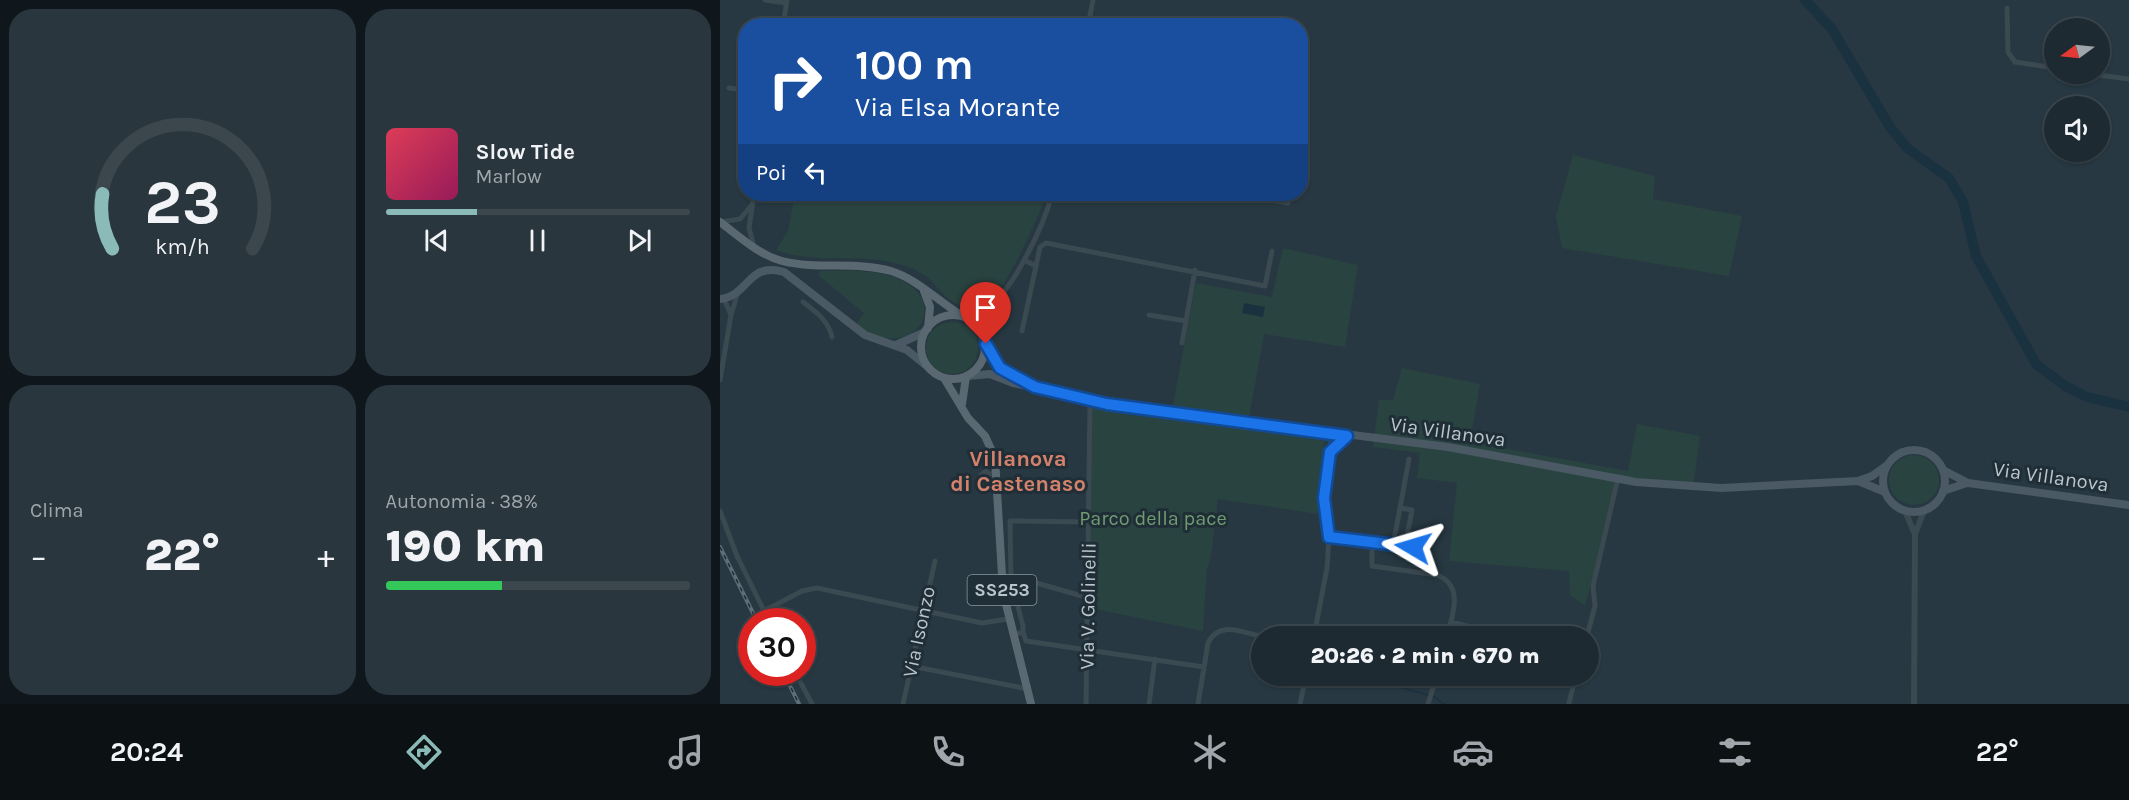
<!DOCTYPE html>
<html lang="it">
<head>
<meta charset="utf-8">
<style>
	:root { --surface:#1d2a32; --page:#2a363e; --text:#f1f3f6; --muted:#a0a7ac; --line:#3b464d; --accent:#8bbbb9 }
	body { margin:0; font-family:Karla,sans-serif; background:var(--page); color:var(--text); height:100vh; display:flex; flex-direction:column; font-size:22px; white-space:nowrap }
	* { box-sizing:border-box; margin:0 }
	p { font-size:20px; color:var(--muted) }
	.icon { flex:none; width:33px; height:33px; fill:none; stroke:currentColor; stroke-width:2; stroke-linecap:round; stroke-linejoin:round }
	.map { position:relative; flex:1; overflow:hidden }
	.details { display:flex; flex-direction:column; gap:9px; padding:9px; background:#10171c; width:720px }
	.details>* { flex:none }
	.top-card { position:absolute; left:18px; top:18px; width:570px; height:183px; border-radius:24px; box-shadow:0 2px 4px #0004,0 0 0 2px var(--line); background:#1a4fa0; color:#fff; overflow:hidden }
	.needle { width:39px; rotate:255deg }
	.buttons { position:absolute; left:1324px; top:18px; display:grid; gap:12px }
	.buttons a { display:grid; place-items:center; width:66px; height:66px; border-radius:50%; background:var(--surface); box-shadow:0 2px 4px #0004,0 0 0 2px var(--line); font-size:30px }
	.speed { position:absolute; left:18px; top:608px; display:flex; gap:12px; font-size:30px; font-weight:700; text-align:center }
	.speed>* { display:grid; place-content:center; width:78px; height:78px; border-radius:50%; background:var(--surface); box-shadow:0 2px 4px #0004,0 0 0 2px var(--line); line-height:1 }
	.speed .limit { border:9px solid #d22; background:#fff; color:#111 }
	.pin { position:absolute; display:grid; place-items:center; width:51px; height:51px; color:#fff; margin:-62px -26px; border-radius:50% 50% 50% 0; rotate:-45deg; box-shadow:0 0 6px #0007 }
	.pin .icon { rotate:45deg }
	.me { position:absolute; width:66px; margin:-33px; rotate:277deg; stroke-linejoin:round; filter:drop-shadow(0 0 4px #0008) }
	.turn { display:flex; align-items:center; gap:21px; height:126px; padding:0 18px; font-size:27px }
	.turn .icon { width:78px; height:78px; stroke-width:2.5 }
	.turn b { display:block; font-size:42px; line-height:51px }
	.then { display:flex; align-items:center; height:57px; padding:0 18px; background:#0003; gap:12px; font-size:22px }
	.big { font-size:45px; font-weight:800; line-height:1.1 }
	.details .widget { flex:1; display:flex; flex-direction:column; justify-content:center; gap:9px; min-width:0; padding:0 21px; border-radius:24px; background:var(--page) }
	.details .dial { align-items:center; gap:0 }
	.dial svg { height:156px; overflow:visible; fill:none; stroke:var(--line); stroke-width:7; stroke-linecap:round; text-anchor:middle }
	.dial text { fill:var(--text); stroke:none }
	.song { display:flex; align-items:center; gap:18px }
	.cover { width:72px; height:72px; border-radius:9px; background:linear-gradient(135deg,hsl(350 70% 55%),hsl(330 70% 35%)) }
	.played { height:6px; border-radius:3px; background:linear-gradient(90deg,var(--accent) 30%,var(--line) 30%) }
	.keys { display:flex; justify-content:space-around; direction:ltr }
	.heat { display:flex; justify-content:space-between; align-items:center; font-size:33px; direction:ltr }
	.charge { height:9px; border-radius:4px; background:linear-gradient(90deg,#34c759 38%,var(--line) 0) }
	.details .tiles { flex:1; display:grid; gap:9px; grid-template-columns:repeat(2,1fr) }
	.trip { position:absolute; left:531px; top:626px; width:348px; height:60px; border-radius:30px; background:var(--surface); box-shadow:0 2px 4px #0004,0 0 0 2px var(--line); font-weight:800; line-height:60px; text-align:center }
	.tab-bar { display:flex; height:96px; justify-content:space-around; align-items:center; background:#0c1114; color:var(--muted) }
	.tab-bar .icon { width:42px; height:42px }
	.tab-bar .on { color:var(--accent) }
	.tab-bar b { font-size:27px; color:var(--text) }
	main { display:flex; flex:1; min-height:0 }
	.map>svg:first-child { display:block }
</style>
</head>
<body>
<main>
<section class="details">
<div class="tiles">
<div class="widget dial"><svg viewBox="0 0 100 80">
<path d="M14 69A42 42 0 1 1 86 69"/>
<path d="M14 69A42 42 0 0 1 9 41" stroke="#8bbbb9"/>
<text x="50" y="56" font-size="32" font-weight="700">23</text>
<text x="50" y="72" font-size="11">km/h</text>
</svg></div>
<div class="widget">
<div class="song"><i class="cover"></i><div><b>Slow Tide</b><p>Marlow</p></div></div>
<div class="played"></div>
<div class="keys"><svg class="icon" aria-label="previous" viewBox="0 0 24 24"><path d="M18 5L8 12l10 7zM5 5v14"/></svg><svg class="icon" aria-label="pause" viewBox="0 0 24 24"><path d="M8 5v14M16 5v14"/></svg><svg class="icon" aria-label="next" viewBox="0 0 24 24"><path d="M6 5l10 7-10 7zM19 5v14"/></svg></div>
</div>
<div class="widget"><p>Clima</p>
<div class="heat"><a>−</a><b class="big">22°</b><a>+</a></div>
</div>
<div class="widget"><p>Autonomia · 38%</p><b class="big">190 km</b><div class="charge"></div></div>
</div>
</section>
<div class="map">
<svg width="1409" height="704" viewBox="0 0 1409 704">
	<rect width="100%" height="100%" fill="#273842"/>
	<path fill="#294340" d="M853,155L935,176L933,199L1022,216L1009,276L842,248L836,216Z
		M75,194H326C321,214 282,296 266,306C258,310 247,307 239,305C226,300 218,287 208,278C197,269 184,265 170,262C133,254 92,264 56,250L68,231Z
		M563,248L638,265L625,347L544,334L528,423L608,435L604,444L598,514L498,499L491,557L487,569L483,631L365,607L371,401L451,415L476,283L552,297Z
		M100,271C127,271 158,268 183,281C232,306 189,366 136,324L144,313L98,275Z
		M206 348a26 26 0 1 1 52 0a26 26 0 1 1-52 0Z
		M682,368L760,384L750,442L908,471L917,424L980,436L973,488L899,480L865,606L850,595L849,571L729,561L737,483L697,478L700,453L653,447L659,400H673Z
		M1169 480a25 25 0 1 1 50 0a25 25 0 1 1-50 0Z"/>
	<path fill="#1a3240" d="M524,303L545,307L543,317L522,313Z"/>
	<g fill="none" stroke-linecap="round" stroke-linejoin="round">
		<path stroke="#1a3240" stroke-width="1.5" d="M636,675L708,695
			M713,696L724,704"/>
		<path stroke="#1a3240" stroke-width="10" d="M1085,0L1112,29L1170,127L1188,149L1229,178L1243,202L1256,256L1316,364L1345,386L1367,397L1409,407"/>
		<path stroke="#3b4951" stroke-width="5" d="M45,0L66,3
			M1287,8L1288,52L1295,62L1335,68
			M63,26L67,0
			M368,26L373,0
			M1370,74L1409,79
			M9,88L26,90
			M518,194L568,203
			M0,222L20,219L31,206
			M34,247L29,228L34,194
			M304,260L316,266L320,247L326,243L545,286L552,251
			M4,299L11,315
			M83,302C96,312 108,320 112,337
			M429,315L466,321L475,270
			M247,318L271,308
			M302,331L316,266
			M264,337C264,310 286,293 298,271C312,247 325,221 332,194
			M462,343L466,321
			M0,380L11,315L18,292
			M612,451L627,436
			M269,474L266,471L261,475L266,479L269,474L278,473
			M680,508L689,459
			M0,511L17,556L49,621
			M609,537L693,547
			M652,542V566L717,575C744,585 733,615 727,636
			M673,545L680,508L692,510L685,546
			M281,579L306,580L369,598
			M44,611L82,591L97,588L262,623L288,619
			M731,622L786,636
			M303,632L306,641L484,667
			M293,635L303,632V626L291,579L290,521L370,522
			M594,636L607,568L609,537L604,498L612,434
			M850,636L852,629L868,632
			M867,636L875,606L873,586L898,478
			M191,666L308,689
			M75,672L92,704
			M849,703L856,675
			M183,704L215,561
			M366,704L370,401
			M429,704L435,659
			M478,704L488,643C499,620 523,632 542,637
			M580,704L586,675
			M708,704L717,675"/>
		<path stroke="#3b4951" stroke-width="6" d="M1185,511L1194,532
			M1194,704L1195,534L1204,511"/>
		<path stroke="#4a5964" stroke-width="8" d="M0,299C29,296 28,261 64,272L145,335L187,350L209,368
			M265,344L280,368L306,382
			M176,345L205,332
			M248,376L270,374L293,383L387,404L728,447L916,482L1001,488L1138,481L1165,492
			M1163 481a31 31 0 1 1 62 0a31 31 0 1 1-62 0Z
			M1223,470L1248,483L1409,505
			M1138,481L1152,476L1166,466
			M1223,491L1247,483"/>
		<path stroke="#5a6971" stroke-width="8" d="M0,222C19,236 39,255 62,261C98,270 136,261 171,271C197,279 218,301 241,315
			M204,291L210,307L208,328
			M201 347a32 32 0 1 1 64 0a32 32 0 1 1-64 0Z
			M224,378L248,418L265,436L275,458L283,592L311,704
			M242,404L246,377"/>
		<defs>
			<path id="rail" d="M0,547L37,621
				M63,672L79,704"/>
		</defs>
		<use href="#rail" stroke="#5e6e78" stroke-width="4"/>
		<use href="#rail" stroke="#202e37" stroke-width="1.5" stroke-dasharray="4.5" stroke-linecap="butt"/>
	</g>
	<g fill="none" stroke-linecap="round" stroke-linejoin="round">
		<defs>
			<path id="route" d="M266,344L280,368L315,387L387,404L627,436L610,452L604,498L609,537L693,547"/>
		</defs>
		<use href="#route" stroke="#114b97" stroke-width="15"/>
		<use href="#route" stroke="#1a73e8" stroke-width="10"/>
	</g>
	<g text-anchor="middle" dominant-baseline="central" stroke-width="6" stroke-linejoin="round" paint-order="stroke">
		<rect fill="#202e37" stroke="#8b979f" stroke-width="1.5" x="247.5" y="575" width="69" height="30" rx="4.5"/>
		<g font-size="18" font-weight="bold" fill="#b9c4cb">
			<text x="282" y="590">SS253</text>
		</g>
		<g font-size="20" fill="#b9c4cb" stroke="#202e37">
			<text transform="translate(728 432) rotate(8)">Via Villanova</text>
			<text transform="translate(1331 477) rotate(8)">Via Villanova</text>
			<text transform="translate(368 606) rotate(-89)">Via V. Golinelli</text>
			<text transform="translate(199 632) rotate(-78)">Via Isonzo</text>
		</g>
		<g font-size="20" fill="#709c71" stroke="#202e37">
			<text x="433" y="518">Parco della pace</text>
		</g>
		<g font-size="22" font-weight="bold" fill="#d4826b" stroke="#202e37">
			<text x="298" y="459">Villanova<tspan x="298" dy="25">di Castenaso</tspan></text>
		</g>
	</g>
</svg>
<div class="buttons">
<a><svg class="needle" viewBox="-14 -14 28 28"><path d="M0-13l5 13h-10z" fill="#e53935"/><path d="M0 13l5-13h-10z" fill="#a0a7ac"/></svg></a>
<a><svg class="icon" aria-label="sound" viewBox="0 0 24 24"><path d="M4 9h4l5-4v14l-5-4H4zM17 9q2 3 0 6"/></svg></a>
</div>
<div class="speed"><div class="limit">30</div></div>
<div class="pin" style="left:266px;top:344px;background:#d93025"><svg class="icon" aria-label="arrive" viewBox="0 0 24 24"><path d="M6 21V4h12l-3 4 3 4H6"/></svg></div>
<svg class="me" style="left:693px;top:547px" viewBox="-20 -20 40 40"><path d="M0-17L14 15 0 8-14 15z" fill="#1a73e8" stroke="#fff" stroke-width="4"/></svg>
<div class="trip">20:26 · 2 min · 670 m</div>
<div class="top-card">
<div class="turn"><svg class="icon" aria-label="right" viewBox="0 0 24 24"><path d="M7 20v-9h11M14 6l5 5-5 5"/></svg><div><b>100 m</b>Via Elsa Morante</div></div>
<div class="then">Poi<svg class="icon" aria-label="left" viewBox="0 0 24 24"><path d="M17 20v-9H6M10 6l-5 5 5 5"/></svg></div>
</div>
</div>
</main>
<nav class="tab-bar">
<b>20:24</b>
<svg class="icon on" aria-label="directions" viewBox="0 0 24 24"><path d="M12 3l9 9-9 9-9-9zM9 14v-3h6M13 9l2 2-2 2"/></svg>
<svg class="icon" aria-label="music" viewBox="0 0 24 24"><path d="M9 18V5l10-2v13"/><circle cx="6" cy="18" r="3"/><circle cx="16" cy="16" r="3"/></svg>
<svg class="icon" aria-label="phone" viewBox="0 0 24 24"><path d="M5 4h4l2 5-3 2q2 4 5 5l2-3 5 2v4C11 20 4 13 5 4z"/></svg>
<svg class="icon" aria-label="climate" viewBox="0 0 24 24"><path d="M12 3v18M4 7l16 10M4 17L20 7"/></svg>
<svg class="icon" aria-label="car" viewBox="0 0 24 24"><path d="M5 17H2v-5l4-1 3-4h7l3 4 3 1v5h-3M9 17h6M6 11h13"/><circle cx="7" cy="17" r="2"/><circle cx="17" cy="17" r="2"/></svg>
<svg class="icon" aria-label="filters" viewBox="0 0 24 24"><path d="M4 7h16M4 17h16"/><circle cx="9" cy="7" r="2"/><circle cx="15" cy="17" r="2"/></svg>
<b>22°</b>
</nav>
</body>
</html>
